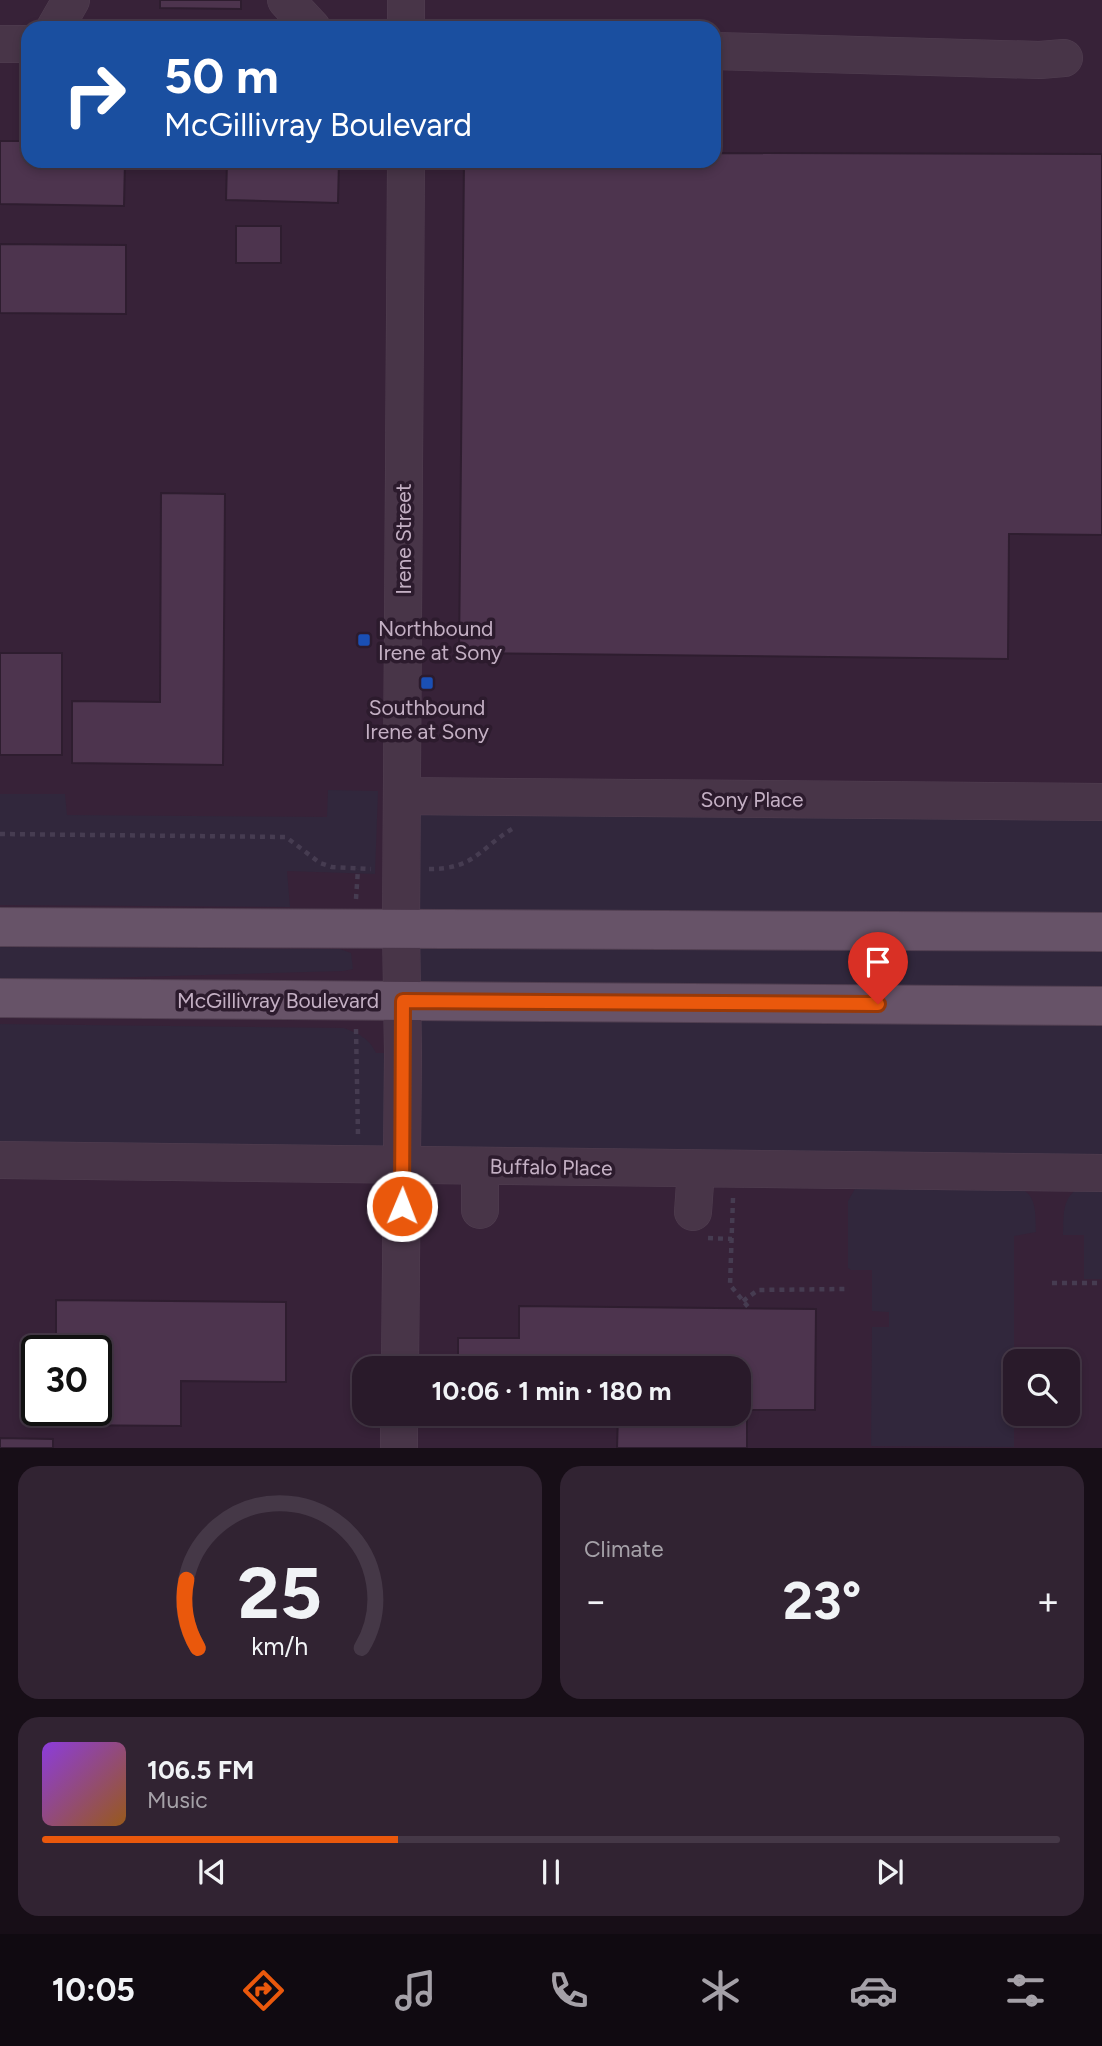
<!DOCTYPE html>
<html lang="en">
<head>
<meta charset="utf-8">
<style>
	:root { --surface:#291a2a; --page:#312332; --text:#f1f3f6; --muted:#a5a1a8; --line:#453847; --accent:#ea580c }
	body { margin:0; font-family:Figtree,sans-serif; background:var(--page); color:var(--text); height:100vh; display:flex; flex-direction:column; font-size:26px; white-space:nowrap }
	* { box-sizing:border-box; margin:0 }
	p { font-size:23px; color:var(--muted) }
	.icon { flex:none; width:38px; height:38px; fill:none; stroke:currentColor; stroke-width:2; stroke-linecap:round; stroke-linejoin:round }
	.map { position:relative; height:1448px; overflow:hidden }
	.panel { display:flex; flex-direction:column; gap:18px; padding:18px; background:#170e17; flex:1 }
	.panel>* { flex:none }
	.top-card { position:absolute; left:21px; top:21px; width:700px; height:147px; border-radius:21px; box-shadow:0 4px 10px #0003,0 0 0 2px var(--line); background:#1a4fa0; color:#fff; overflow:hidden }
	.fabs { position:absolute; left:1003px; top:1349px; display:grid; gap:14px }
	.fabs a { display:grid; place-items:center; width:77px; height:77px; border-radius:14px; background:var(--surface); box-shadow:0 4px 10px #0003,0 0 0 2px var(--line); font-size:35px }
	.speed { position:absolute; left:21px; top:1335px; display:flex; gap:14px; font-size:35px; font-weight:700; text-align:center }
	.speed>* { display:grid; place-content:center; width:91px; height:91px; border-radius:50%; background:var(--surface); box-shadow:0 4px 10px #0003,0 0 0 2px var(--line); line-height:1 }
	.speed .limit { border:4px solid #111; border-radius:10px; background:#fff; color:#111 }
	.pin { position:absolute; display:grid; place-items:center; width:60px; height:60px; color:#fff; margin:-72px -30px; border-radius:50% 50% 50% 0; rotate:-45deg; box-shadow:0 0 7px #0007 }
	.pin .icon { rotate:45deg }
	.me { position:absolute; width:77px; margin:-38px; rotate:1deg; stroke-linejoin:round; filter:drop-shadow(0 0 5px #0008) }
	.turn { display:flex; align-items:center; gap:24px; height:147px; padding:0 28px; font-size:32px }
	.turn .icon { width:91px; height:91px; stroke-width:2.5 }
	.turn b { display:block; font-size:49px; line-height:60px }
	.big { font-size:52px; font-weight:700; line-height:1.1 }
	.panel .widget { flex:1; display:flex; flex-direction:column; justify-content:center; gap:10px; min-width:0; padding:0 24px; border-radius:21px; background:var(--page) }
	.panel .dial { align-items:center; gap:0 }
	.dial svg { height:182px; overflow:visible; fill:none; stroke:var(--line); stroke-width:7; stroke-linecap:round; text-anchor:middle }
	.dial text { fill:var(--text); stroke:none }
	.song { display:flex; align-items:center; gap:21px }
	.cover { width:84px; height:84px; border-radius:10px; background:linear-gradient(135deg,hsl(270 70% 55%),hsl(30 70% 35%)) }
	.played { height:7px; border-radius:4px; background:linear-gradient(90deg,var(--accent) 35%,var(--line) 35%) }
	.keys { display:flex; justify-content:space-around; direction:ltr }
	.heat { display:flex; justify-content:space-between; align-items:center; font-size:38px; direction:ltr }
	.panel .tiles { flex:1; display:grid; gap:18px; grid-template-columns:1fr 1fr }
	.widget:last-child { grid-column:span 2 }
	.trip { position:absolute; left:352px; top:1356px; width:399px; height:70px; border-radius:21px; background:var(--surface); box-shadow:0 4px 10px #0003,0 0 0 2px var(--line); font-weight:700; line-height:70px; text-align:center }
	.tab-bar { display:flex; height:112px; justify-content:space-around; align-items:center; background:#100a11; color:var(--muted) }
	.tab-bar .icon { width:49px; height:49px }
	.tab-bar .on { color:var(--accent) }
	.tab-bar b { font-size:32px; color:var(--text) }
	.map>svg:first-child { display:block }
</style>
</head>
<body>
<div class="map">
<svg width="1102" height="1448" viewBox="0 0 1102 1448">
	<rect width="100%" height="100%" fill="#372238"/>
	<path fill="#31273c" d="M328,790L378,791L375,874L287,871L290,907L0,905V794H65L67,815L327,817Z
		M402,796L1102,802V1173L0,1160V1024L344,1028C359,1034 369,1038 376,1053H403Z
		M0,947L340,949L351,953L353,969L343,971L0,981Z
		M856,1187L1021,1189C1038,1196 1035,1217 1036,1232L1014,1236V1447L871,1446L872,1327H889V1312L872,1311V1270H851L848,1268V1201Z
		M1078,1188H1102V1279H1084V1235H1063C1064,1216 1061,1200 1078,1188Z"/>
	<path fill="#4d344e" stroke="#2e1d2f" stroke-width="2" d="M160,0H241V9L160,8Z
		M0,141H28V161H125L124,206L0,204Z
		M714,153L1102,154V535L1009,534L1008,659L459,653L464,161H714Z
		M227,161H339L338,203L226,200Z
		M236,226H281V263H236Z
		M0,244L126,245V314L0,313Z
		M161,493L225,494L223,765L72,763V701L160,702Z
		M0,653H62V755H0Z
		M56,1300L286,1302V1382L181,1381V1426L55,1425V1410H96V1351H56Z
		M519,1306L816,1309L815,1410H747V1448H617L618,1414H738V1368H458V1338H519Z
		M0,1438L53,1439V1448H0Z"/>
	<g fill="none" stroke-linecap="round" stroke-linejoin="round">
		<defs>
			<path id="minor" d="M286,0L312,28
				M55,28L71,0
				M406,28V0
				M0,44H28
				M714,51L1040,60L1064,58
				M402,796L1102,802
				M0,1160L1102,1173
				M480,1210V1166
				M693,1212L696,1169
				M400,1368L403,1053L401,929L406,161
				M399,1448V1414"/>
			<path id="major" d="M0,927L1102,932
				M0,998L1102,1006"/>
		</defs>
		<use href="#minor" stroke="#513f51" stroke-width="38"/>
		<use href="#major" stroke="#513f51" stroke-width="40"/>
		<path stroke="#463c51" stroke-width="4.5" stroke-dasharray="5 5" stroke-linecap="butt" d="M0,834L286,837L320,863L332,867L371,869
			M429,869C474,869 478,850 512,829
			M356,899L358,869
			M356,1029L358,1136
			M733,1198L730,1285L749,1308
			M708,1238L732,1239
			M1052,1283H1102
			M743,1301L758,1290L845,1289"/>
		<use href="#minor" stroke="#483548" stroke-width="37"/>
		<use href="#major" stroke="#675368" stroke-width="38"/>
	</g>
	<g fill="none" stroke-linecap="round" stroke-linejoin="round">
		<defs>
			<path id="route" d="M402,1206L403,1001L878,1004"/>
		</defs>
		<use href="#route" stroke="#983908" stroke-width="18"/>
		<use href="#route" stroke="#ea580c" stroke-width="12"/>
	</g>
	<g fill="#1a4fb4" stroke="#2c1b2d" stroke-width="2.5">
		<rect x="357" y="633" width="14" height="14" rx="3.5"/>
		<rect x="420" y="676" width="14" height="14" rx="3.5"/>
	</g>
	<g text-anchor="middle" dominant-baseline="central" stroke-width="7" stroke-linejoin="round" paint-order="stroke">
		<g font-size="21" fill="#c4b0c4" stroke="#2c1b2d">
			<text transform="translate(403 539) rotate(-90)">Irene Street</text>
			<text x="752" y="799">Sony Place</text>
			<text x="278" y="1000">McGillivray Boulevard</text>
			<text transform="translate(551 1167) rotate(1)">Buffalo Place</text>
		</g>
		<g font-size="21" fill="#c4b0c4" stroke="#2c1b2d" text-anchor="start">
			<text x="378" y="628">Northbound<tspan x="378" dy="24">Irene at Sony</tspan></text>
			<text x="427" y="707" text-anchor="middle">Southbound<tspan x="427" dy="24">Irene at Sony</tspan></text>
		</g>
	</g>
</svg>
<div class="fabs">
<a><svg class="icon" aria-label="search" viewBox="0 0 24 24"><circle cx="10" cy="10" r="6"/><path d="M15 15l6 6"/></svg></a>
</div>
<div class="speed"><div class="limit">30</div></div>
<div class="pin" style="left:878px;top:1004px;background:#d93025"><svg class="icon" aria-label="arrive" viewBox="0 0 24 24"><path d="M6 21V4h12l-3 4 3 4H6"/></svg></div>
<svg class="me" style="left:402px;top:1206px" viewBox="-20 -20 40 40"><circle r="17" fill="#ea580c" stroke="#fff" stroke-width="3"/><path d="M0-11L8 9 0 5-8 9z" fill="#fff"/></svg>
<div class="trip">10:06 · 1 min · 180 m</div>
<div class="top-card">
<div class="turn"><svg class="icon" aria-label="right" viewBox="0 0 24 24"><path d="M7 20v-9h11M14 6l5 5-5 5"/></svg><div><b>50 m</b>McGillivray Boulevard</div></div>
</div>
</div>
<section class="panel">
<div class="tiles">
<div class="widget dial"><svg viewBox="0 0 100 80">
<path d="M14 69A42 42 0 1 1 86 69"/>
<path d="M14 69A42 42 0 0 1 9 39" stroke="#ea580c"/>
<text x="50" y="56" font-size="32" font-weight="700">25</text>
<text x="50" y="72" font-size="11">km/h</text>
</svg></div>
<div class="widget"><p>Climate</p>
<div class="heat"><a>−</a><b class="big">23°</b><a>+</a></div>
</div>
<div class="widget">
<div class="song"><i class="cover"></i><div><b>106.5 FM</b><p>Music</p></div></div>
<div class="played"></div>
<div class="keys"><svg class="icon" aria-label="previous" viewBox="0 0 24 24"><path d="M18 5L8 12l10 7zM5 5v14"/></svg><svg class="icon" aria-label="pause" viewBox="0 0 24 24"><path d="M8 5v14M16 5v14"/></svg><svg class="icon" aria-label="next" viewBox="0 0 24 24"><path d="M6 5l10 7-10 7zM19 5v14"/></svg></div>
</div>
</div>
</section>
<nav class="tab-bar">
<b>10:05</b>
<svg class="icon on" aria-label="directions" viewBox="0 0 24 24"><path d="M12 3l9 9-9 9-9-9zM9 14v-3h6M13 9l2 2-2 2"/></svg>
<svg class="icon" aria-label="music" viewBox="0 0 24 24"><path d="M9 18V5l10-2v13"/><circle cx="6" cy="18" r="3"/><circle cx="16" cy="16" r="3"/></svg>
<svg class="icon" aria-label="phone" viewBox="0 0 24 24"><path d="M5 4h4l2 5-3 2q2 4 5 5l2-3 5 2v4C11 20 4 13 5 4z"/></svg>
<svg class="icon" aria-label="climate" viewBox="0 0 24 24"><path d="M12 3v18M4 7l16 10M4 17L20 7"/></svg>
<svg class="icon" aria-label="car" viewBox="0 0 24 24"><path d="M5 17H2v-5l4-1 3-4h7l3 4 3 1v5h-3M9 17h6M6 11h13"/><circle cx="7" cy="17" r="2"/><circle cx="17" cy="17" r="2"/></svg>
<svg class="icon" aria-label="filters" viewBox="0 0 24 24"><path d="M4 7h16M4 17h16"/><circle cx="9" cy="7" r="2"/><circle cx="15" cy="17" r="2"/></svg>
</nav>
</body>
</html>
